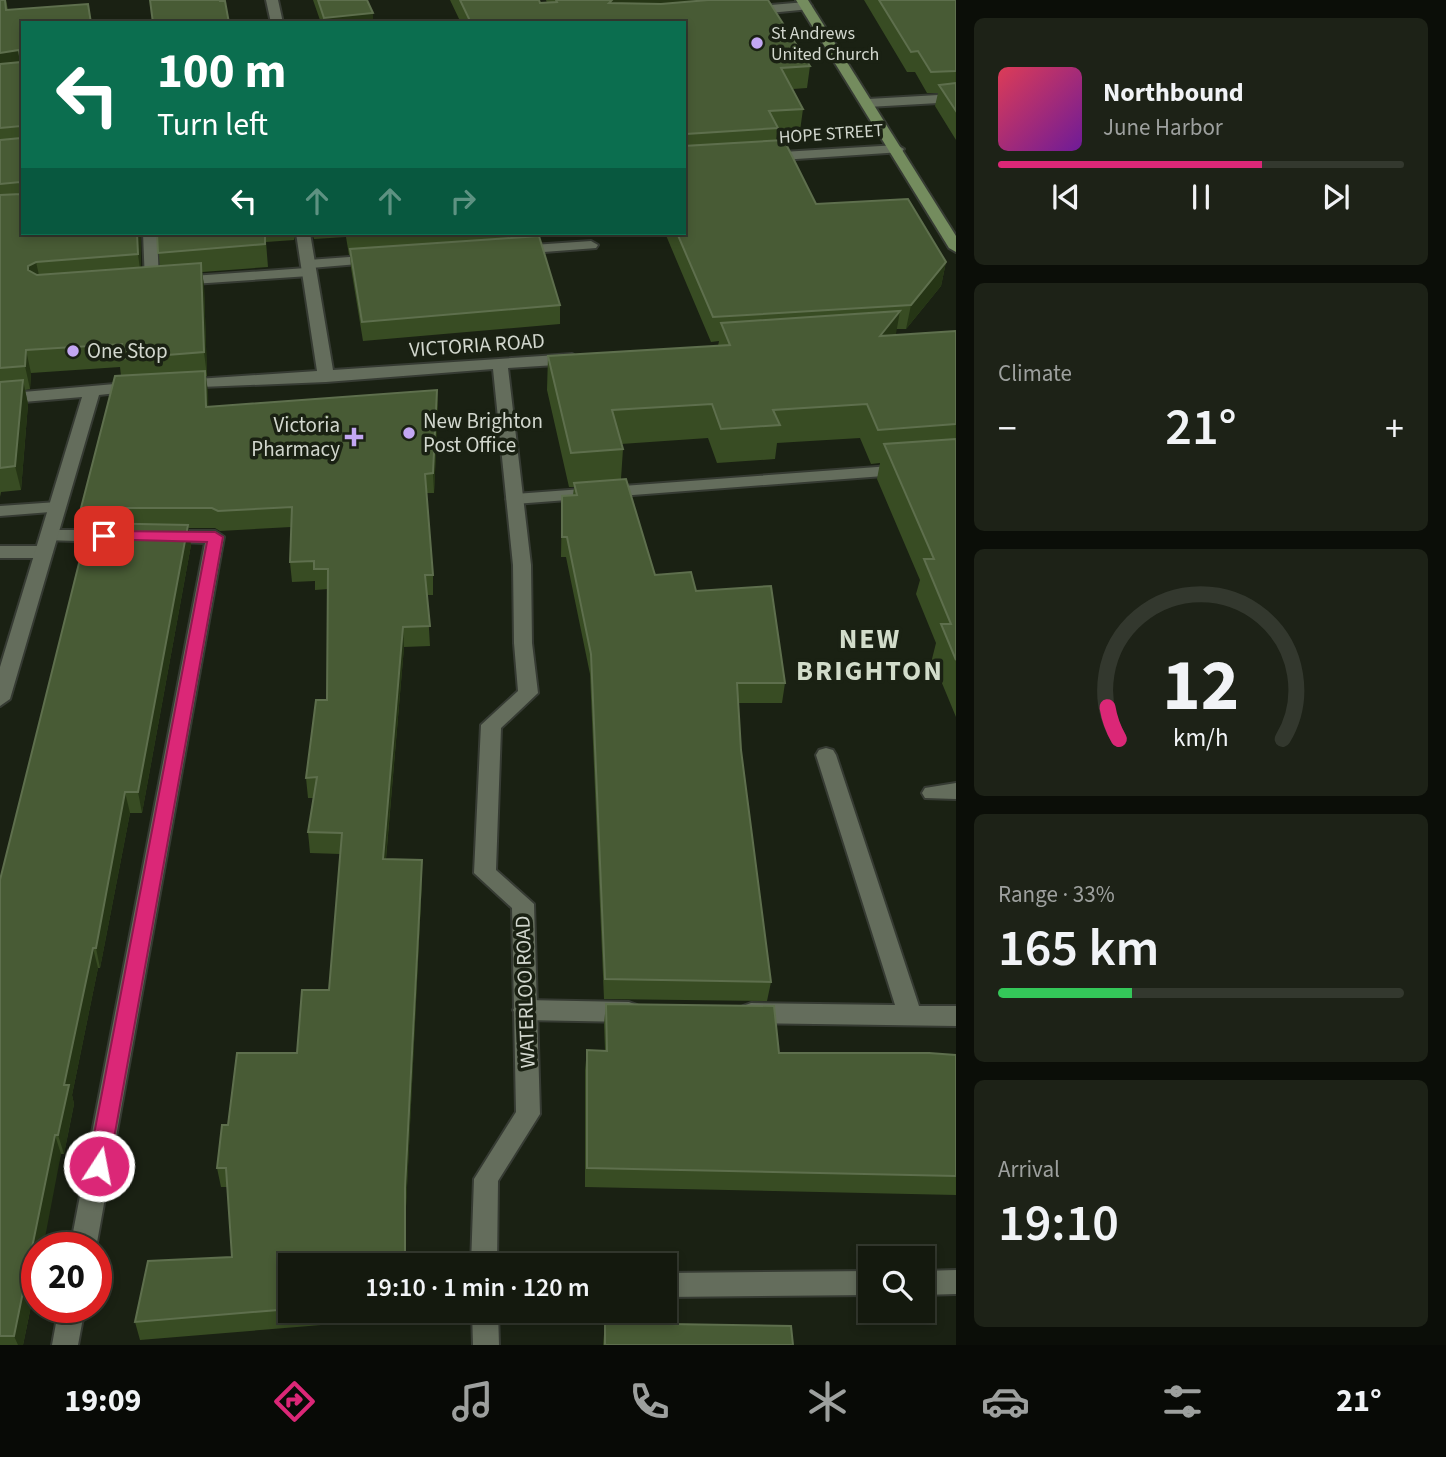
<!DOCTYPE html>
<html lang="en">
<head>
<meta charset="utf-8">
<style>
	:root { --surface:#14190e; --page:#1d2217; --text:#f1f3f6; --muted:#9da09e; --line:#33382e; --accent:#db2777 }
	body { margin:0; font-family:"Source Sans 3",sans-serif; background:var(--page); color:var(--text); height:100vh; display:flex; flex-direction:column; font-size:26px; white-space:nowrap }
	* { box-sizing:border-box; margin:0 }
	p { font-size:23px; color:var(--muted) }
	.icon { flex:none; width:38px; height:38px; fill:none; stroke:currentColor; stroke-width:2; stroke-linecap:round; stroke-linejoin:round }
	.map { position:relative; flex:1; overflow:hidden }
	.panel { display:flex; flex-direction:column; gap:18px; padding:18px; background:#0b0e08; width:490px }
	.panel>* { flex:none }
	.banner { position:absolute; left:21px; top:21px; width:665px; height:214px; border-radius:0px; box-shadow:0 4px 10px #0003,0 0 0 2px var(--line); background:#0b6e4f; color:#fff; overflow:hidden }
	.tools { position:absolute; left:858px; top:1246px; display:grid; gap:14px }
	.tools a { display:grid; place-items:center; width:77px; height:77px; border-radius:0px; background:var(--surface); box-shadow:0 4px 10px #0003,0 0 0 2px var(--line); font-size:35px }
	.speed { position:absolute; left:21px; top:1232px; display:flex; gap:14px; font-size:35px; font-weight:700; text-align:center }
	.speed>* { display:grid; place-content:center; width:91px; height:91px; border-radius:50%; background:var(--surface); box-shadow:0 4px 10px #0003,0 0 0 2px var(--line); line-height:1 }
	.speed .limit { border:10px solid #d22; background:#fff; color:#111 }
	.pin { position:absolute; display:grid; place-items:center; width:60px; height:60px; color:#fff; margin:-30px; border-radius:14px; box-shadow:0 4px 10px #0006 }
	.me { position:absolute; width:77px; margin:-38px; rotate:11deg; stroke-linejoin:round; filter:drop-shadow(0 0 5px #0008) }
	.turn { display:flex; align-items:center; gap:24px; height:147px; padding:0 21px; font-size:32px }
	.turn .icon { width:91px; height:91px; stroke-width:2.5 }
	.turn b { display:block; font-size:49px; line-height:60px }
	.lanes { display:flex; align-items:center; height:66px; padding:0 21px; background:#0003; justify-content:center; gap:35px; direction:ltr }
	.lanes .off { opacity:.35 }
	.big { font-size:52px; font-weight:600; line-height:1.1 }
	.panel .widget { flex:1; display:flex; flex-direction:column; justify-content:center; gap:10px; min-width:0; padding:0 24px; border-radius:10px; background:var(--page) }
	.panel .dial { align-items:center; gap:0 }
	.dial svg { height:182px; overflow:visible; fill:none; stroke:var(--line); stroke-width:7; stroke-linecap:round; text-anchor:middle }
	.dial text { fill:var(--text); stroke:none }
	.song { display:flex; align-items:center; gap:21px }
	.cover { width:84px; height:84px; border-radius:10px; background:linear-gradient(135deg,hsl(350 70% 55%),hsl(280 70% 35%)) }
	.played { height:7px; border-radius:4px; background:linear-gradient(90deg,var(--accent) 65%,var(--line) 65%) }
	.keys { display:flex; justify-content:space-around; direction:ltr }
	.heat { display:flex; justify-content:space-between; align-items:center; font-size:38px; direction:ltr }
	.charge { height:10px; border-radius:5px; background:linear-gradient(90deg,#34c759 33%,var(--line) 0) }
	.trip { position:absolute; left:278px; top:1253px; width:399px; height:70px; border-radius:0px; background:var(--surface); box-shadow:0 4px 10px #0003,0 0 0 2px var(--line); font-weight:600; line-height:70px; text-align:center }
	.menu { display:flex; height:112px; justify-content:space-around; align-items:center; background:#080a06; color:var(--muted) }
	.menu .icon { width:49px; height:49px }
	.menu .current { color:var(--accent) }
	.menu b { font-size:32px; color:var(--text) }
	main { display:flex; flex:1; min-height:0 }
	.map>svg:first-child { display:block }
</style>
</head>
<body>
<main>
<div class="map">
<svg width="956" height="1345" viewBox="0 0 956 1345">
	<rect width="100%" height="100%" fill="#1a2113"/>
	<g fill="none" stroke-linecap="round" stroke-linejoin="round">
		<defs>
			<path id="service" d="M143,233H157L159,282L152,286L145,282Z
				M591,241L598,245L596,248L518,254L511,250L518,246Z
				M377,255L384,259L382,262L311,268L316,272L309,276L178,285L171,281L178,277L306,268L301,264L308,260Z
				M904,465L912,470L910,474L515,504L506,499L515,494Z
				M57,502L66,507L63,511L0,516V506Z
				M49,530H111L120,536L111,542L43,540L40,536Z
				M165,531H215L224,537L96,1248H70L205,543L159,541L156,537Z
				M0,546H44L53,552L44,558H0Z
				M826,748L833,750L836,755L919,1006H956V1026L751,1023L743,1020L739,1013L743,1006L751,1003L895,1005L816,755L819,750Z
				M956,783V799L925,798L922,793L925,788Z
				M525,1000L629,1002L637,1005L641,1012L637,1019L629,1022L525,1020L517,1017L513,1010L517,1003Z
				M59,1307H85L78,1345H52Z"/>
			<path id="minor" d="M266,0H278L283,23H271Z
				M806,2L812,6L810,9L748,15L742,11L748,7Z
				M956,94V102L868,107L862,103L868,99Z
				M897,145L904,149L902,152L766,161L759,157L766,153Z
				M296,233H310L333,370L572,354L580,359L572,364L508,368L531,565L532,643L538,693L501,728L496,870L534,904L540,1114L498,1181L497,1265H471L474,1179L516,1112L512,908L474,873L481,725L518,691L514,643L513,565L493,369L326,382L176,388V382L182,380L317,371Z
				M138,382L144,384V390L99,395L10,699L0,706V667L82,397L0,404V394Z
				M956,1270V1294L922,1295V1271Z
				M870,1271V1295L665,1297V1273Z
				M472,1311H498L499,1345H473Z"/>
			<path id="primary" d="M796,0H808L956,236V252L949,248Z"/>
		</defs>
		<use href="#service" stroke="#363b33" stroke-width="4"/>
		<use href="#minor" stroke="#363b33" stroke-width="4"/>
		<use href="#primary" stroke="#363b33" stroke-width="4"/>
		<use href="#service" fill="#646d5c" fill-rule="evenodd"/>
		<use href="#minor" fill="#646d5c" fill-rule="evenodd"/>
		<use href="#primary" fill="#748c5e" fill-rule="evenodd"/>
	</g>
	<path fill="#384c23" d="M0,0H6L8,10L88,4L23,233H141V268L160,266L157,233H296L294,240L266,242L268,267L202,272L204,286L207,376H206L208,407L437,390L438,409L434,493H426L433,575V595H427L430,646L404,647L386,859L422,880L406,1207V1265H290V1311H407V1318L140,1340L135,1322L232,1257L227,1187H221L217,1168L228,1125L297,1053L329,990L340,854L310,853L308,832L313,798H308L306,778L327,700L328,589L315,590V581L292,582L290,562L291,527L220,531L215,528H188L191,545L142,813H130L100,968H98L72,1095L74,1104L64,1154H61L37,1248V1277L23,1345H0V880L88,528H85L81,508L121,376L120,367L31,373L30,389L25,390L28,404L21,490L1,492L0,497Z
		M313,0H367L373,23H321Z
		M450,0H539L540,3H547L546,0H700L810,66L807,88L793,89L803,109L800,131L777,133L776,141L816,204L946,262L941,286L906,329H896L895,335L956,331V717L932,659L936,643L916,594L920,580L877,479L880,463L871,464L860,438L777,443L775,459L717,463L708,438L621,444L623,449L621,479L655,575L696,591L785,683L782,703H738L741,750L771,982L767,1001L604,999L590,674L566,557H561L562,496L573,495L574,487H569L547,390L548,356L718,346L719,341L711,342L665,233H684V23H461Z
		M864,0H956V140L935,106L938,93H927L915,72H907Z
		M312,233H535V237L560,305V324L363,341L351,268L350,255H349L346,237L314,239Z
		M606,1004L779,1053L956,1055V1195L585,1187V1070L587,1050L605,1051L604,1024Z
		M605,1323L793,1345H603Z"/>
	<path fill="#253515" d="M612,0H700L699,9L609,3Z
		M373,13V23H324V18Z
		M19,50L23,70L0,75V53Z
		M137,233H141V277L138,254Z
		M36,262L41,284L28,270V266Z
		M946,262L941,286L906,329L911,305Z
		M201,263L204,286L207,376L204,352Z
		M900,311L894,345L880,336Z
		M26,350L31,373L30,389L25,366Z
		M205,371L208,391L209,427L206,407Z
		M23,380L28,404L21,490L15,466Z
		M437,390L438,409L434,493L433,473Z
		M188,525L191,545L142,813L138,792Z
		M403,627L404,647L384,879L383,859Z
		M125,792L130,813L100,968L96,948Z
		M422,860V880L406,1207V1265H405V1188Z
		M93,948L98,968L72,1095L74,1104L64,1154L58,1135L64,1085Z
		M55,1135L61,1154L43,1248H37V1277L23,1345H18L14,1336Z"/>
	<path fill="#485b35" stroke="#5e6f4d" stroke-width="2" d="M0,0H5L6,10L88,4L91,23H23V233H137L138,254L36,262L28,266V270L37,275L201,263L204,352L118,359L122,344L26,350L25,366L0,368V195L21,194L20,182L0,184V140L21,138V126L0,128V64L21,62L19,50L0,53Z
		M150,0H220V1H225L229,23H153Z
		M318,0H367L373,13L324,18Z
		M460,0H539L540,3L557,2L556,0H612L609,3L661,4L708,0H768L810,66L781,68L803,109L769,111L778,128L686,134L684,146V23H471Z
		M879,0H956V71L931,72L918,51L911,52Z
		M956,83V111L939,85Z
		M784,140L816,204L908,199L946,262L911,305L713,317L677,233H684V146Z
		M157,233H265V244L158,253Z
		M539,236L560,305L362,322L350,249Z
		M900,311L880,336L956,331V424L878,430L867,404L773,410L780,425L721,429L712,404L612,410L623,449L571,453L548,356L730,345L721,323Z
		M205,371L206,407L437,390L433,473L425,474L433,575H425L430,626L403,627L383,859L422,860L405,1188V1265H290V1309L135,1322L148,1261L232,1257L226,1168H217L222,1125H228L237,1053H297L302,990H329L342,833L308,832L317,777L306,778L316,700H327L328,569H314V561L290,562L292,507L218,511L212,508H81L115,376Z
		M23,380L15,466L0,468V382Z
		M956,439V660L941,624H951L924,559H934L884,444Z
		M626,479L655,575L691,572L696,591L771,586L785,683H737L741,750L771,982L605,979L591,654L567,537H562V496L577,495L574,483Z
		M89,523L188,525L138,792H125L96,948H93L64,1085H69L58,1135H55L14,1336H0V880Z
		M606,1004L774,1006L779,1053H929L956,1055V1176L587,1168V1050L607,1051Z
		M605,1323L791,1326L793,1345H605Z"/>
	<path fill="#db2777" stroke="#8e194d" stroke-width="2" d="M104,531L215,532L223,537L109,1166L106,1172L99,1175L91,1172L88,1166L207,542L99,539L97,536Z"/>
	<g fill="#c3a7f2" stroke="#1a2113" stroke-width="2.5">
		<circle cx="757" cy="43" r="7"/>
		<circle cx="73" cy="351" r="7"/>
		<circle cx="409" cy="433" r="7"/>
		<path d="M350.5 426.5h7v7h7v7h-7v7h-7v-7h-7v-7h7z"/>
	</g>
	<g text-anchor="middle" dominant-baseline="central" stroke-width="7" stroke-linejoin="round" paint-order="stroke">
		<g font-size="18" fill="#d2d7ce" stroke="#1a2113" text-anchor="start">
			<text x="771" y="33">St Andrews<tspan x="771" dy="21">United Church</tspan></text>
		</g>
		<g font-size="18" fill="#d2d7ce" stroke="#1a2113">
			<text transform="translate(831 134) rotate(-4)">HOPE STREET</text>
		</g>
		<g font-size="21" fill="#d2d7ce" stroke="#1a2113">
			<text transform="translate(477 345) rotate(-4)">VICTORIA ROAD</text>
			<text transform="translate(525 992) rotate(-92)">WATERLOO ROAD</text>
		</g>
		<g font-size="21" fill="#d2d7ce" stroke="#1a2113" text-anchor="start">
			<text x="87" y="351">One Stop</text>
			<text x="423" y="421">New Brighton<tspan x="423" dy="24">Post Office</tspan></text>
			<text x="340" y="425" text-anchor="end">Victoria<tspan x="340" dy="24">Pharmacy</tspan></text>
		</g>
		<g font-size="28" font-weight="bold" letter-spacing="2" fill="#d2dcca" stroke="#1a2113">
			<text x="870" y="639">NEW<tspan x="870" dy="32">BRIGHTON</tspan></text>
		</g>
	</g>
</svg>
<div class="tools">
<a><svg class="icon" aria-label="search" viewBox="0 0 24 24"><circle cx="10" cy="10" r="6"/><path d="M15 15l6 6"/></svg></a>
</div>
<div class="speed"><div class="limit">20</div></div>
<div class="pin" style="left:104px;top:536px;background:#d93025"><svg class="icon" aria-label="arrive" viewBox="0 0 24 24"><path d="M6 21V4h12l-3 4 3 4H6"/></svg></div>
<svg class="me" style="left:99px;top:1166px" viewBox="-20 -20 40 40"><circle r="17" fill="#db2777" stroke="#fff" stroke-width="3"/><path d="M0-11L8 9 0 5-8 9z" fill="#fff"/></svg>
<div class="trip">19:10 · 1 min · 120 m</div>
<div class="banner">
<div class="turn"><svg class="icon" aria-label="left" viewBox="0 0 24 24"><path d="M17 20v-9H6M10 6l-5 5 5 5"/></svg><div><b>100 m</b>Turn left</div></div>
<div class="lanes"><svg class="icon" aria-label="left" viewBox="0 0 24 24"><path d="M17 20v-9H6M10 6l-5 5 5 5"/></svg><svg class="icon off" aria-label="ahead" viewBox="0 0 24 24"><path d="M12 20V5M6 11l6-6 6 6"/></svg><svg class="icon off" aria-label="ahead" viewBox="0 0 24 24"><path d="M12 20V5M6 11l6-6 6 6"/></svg><svg class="icon off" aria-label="right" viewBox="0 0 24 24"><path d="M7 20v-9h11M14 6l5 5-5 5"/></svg></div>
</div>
</div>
<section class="panel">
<div class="widget">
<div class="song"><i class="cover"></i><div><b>Northbound</b><p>June Harbor</p></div></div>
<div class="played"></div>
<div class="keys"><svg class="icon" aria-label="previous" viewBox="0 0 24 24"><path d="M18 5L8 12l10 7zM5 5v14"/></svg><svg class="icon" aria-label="pause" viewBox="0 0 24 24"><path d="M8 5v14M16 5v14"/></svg><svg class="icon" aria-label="next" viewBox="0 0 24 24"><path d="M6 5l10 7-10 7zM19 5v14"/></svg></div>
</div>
<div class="widget"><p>Climate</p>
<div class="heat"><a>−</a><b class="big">21°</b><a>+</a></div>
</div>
<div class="widget dial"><svg viewBox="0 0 100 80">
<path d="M14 69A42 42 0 1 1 86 69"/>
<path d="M14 69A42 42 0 0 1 9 55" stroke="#db2777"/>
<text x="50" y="56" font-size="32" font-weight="700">12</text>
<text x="50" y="72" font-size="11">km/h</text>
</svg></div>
<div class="widget"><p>Range · 33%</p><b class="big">165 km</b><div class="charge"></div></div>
<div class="widget"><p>Arrival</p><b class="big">19:10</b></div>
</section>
</main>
<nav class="menu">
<b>19:09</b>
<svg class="icon current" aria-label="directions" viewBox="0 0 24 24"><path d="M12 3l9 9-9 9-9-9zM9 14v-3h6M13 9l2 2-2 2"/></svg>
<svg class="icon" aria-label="music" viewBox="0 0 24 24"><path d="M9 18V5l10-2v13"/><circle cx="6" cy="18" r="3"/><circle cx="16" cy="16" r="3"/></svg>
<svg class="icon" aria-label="phone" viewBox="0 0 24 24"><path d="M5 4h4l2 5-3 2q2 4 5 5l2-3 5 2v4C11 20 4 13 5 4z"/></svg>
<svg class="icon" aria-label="climate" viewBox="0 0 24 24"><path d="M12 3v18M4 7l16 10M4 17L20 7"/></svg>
<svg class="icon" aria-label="car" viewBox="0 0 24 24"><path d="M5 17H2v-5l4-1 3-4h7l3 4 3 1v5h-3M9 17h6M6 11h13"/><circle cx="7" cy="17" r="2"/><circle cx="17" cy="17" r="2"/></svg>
<svg class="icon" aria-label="filters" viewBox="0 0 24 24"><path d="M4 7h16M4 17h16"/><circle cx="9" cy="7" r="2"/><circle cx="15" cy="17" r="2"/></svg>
<b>21°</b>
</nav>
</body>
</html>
